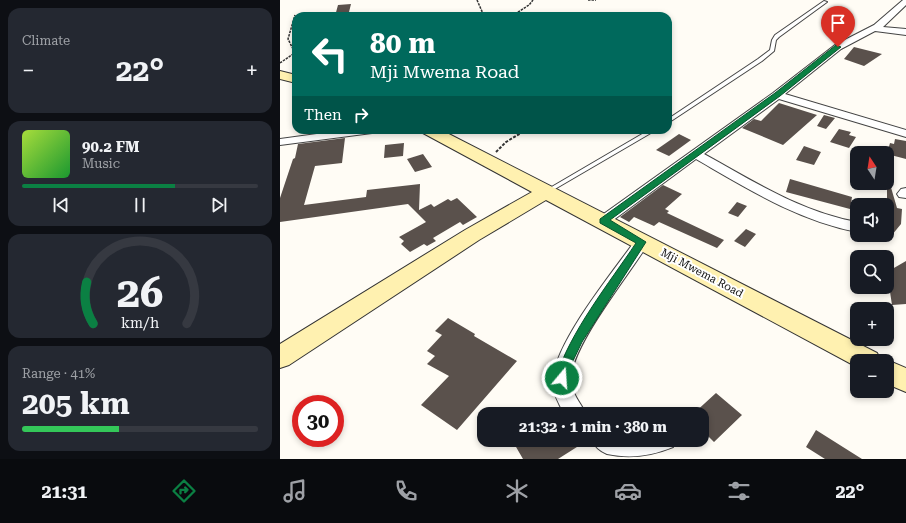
<!DOCTYPE html>
<html lang="en">
<head>
<meta charset="utf-8">
<style>
	:root { --surface:#171b24; --page:#242831; --text:#f1f3f6; --muted:#9ea1a6; --line:#363941; --accent:#0b8043 }
	body { margin:0; font-family:"Roboto Serif",serif; background:var(--page); color:var(--text); height:100vh; display:flex; flex-direction:column; font-size:15px; white-space:nowrap }
	* { box-sizing:border-box; margin:0 }
	p { font-size:13px; color:var(--muted) }
	.icon { flex:none; width:22px; height:22px; fill:none; stroke:currentColor; stroke-width:2; stroke-linecap:round; stroke-linejoin:round }
	.map { position:relative; flex:1; overflow:hidden }
	.side { display:flex; flex-direction:column; gap:8px; padding:8px; background:#0d0f14; width:280px }
	.side>* { flex:none }
	.banner { position:absolute; left:12px; top:12px; width:380px; height:122px; border-radius:12px; box-shadow:0 2px 6px #0003; background:#00695c; color:#fff; overflow:hidden }
	.needle { width:26px; rotate:348deg }
	.fabs { position:absolute; left:570px; top:146px; display:grid; gap:8px }
	.fabs a { display:grid; place-items:center; width:44px; height:44px; border-radius:8px; background:var(--surface); box-shadow:0 2px 6px #0003; font-size:20px }
	.speed { position:absolute; left:12px; top:395px; display:flex; gap:8px; font-size:20px; font-weight:700; text-align:center }
	.speed>* { display:grid; place-content:center; width:52px; height:52px; border-radius:50%; background:var(--surface); box-shadow:0 2px 6px #0003; line-height:1 }
	.speed .limit { border:6px solid #d22; background:#fff; color:#111 }
	.pin { position:absolute; display:grid; place-items:center; width:34px; height:34px; color:#fff; margin:-41px -17px; border-radius:50% 50% 50% 0; rotate:-45deg; box-shadow:0 0 4px #0007 }
	.pin .icon { rotate:45deg }
	.me { position:absolute; width:44px; margin:-22px; rotate:18deg; stroke-linejoin:round; filter:drop-shadow(0 0 3px #0008) }
	.turn { display:flex; align-items:center; gap:14px; height:84px; padding:0 12px; font-size:18px }
	.turn .icon { width:52px; height:52px; stroke-width:2.5 }
	.turn b { display:block; font-size:28px; line-height:34px }
	.then { display:flex; align-items:center; height:38px; padding:0 12px; background:#0003; gap:8px; font-size:15px }
	.big { font-size:30px; font-weight:700; line-height:1.1 }
	.side .widget { flex:1; display:flex; flex-direction:column; justify-content:center; gap:6px; min-width:0; padding:0 14px; border-radius:12px; background:var(--page) }
	.side .dial { align-items:center; gap:0 }
	.dial svg { height:104px; overflow:visible; fill:none; stroke:var(--line); stroke-width:7; stroke-linecap:round; text-anchor:middle }
	.dial text { fill:var(--text); stroke:none }
	.song { display:flex; align-items:center; gap:12px }
	.cover { width:48px; height:48px; border-radius:6px; background:linear-gradient(135deg,hsl(80 70% 55%),hsl(130 70% 35%)) }
	.played { height:4px; border-radius:2px; background:linear-gradient(90deg,var(--accent) 65%,var(--line) 65%) }
	.keys { display:flex; justify-content:space-around; direction:ltr }
	.heat { display:flex; justify-content:space-between; align-items:center; font-size:22px; direction:ltr }
	.charge { height:6px; border-radius:3px; background:linear-gradient(90deg,#34c759 41%,var(--line) 0) }
	.trip { position:absolute; left:197px; top:407px; width:232px; height:40px; border-radius:12px; background:var(--surface); box-shadow:0 2px 6px #0003; font-weight:700; line-height:40px; text-align:center }
	.menu { display:flex; height:64px; justify-content:space-around; align-items:center; background:#090b0e; color:var(--muted) }
	.menu .icon { width:28px; height:28px }
	.menu .on { color:var(--accent) }
	.menu b { font-size:18px; color:var(--text) }
	main { display:flex; flex:1; min-height:0 }
	.map>svg:first-child { display:block }
</style>
</head>
<body>
<main>
<section class="side">
<div class="widget"><p>Climate</p>
<div class="heat"><a>−</a><b class="big">22°</b><a>+</a></div>
</div>
<div class="widget">
<div class="song"><i class="cover"></i><div><b>90.2 FM</b><p>Music</p></div></div>
<div class="played"></div>
<div class="keys"><svg class="icon" aria-label="previous" viewBox="0 0 24 24"><path d="M18 5L8 12l10 7zM5 5v14"/></svg><svg class="icon" aria-label="pause" viewBox="0 0 24 24"><path d="M8 5v14M16 5v14"/></svg><svg class="icon" aria-label="next" viewBox="0 0 24 24"><path d="M6 5l10 7-10 7zM19 5v14"/></svg></div>
</div>
<div class="widget dial"><svg viewBox="0 0 100 80">
<path d="M14 69A42 42 0 1 1 86 69"/>
<path d="M14 69A42 42 0 0 1 9 37" stroke="#0b8043"/>
<text x="50" y="56" font-size="32" font-weight="700">26</text>
<text x="50" y="72" font-size="11">km/h</text>
</svg></div>
<div class="widget"><p>Range · 41%</p><b class="big">205 km</b><div class="charge"></div></div>
</section>
<div class="map">
<svg width="626" height="459" viewBox="0 0 626 459">
	<rect width="100%" height="100%" fill="#fffcf5"/>
	<path fill="#5a514c" d="M71,4L68,16H55L58,5Z
		M574,47L602,54L584,66L564,59Z
		M499,103L537,115L503,145L462,128L474,119L481,121Z
		M544,115L555,118L546,129L537,126Z
		M559,129L571,132L569,135L576,137L569,148L550,142Z
		M399,134L411,140L389,156L376,150Z
		M65,138L62,163L35,166L24,205L86,197L87,190L140,184L139,210L151,204L154,207L168,199L171,201L177,198L197,217L183,225L180,222L153,238L156,241L147,246L144,244L130,252L121,244L124,241L119,237L146,222L128,204L0,222V198L13,159L15,158L18,144Z
		M615,139L626,141V159L607,154L610,143L614,144Z
		M124,143L123,156L104,158L105,145Z
		M524,146L541,152L534,165L516,160Z
		M143,154L152,167L135,172L127,159Z
		M510,179L572,197L570,209L506,192Z
		M607,184H610L617,208L622,209L621,224L607,241Z
		M383,185L402,194L385,209L389,211L387,213L444,240L437,248L379,222L374,226L354,217L349,222L340,217Z
		M457,202L467,206L458,217L448,213Z
		M466,229L476,234L465,247L454,241Z
		M626,261V304L612,305L607,272Z
		M168,318L195,334L194,336L237,361L177,430L141,405L169,376L147,364L155,356L147,351L162,335L155,331Z
		M436,393L462,415L434,442L422,430V414H413Z
		M536,430L582,459H545L526,447Z
		M232,440H308L278,459H243Z"/>
	<g fill="none" stroke-linecap="round" stroke-linejoin="round">
		<defs>
			<path id="lane" d="M544,1L547,2L499,37L496,40L494,51L482,61L388,123V119L478,59L490,50L492,40L495,35Z
				M369,130H376L268,193L266,194L263,192Z"/>
			<path id="street" d="M623,0H626V5L603,27L626,29V35L595,31L561,49L505,94L626,130V137L499,99L424,154C473,181 521,212 577,222V232C517,220 468,189 416,159L328,224H318L316,221L318,218L493,93L555,45L594,25Z
				M66,130H98L92,133L0,145V139Z
				M626,188V198L619,197L617,194L621,189Z
				M362,237L367,238L369,242C351,273 289,347 291,381C292,394 300,402 306,414H285C278,404 271,389 273,377C279,337 333,272 357,238Z
				M312,440H396L393,447C371,456 351,459 327,454C320,451 315,447 312,440Z"/>
			<path id="secondary" d="M0,71L16,75V83L0,79Z
				M141,130H161L597,353L601,361H577V367L266,200L199,240L9,365L0,368V344L185,230L252,192L143,133Z
				M607,360L626,368V392L607,384V361H604Z"/>
		</defs>
		<use href="#lane" stroke="#444" stroke-width="2"/>
		<use href="#street" stroke="#444" stroke-width="2"/>
		<use href="#secondary" stroke="#333" stroke-width="2"/>
		<path stroke="#333" stroke-width="1.5" stroke-dasharray="2.5 1" stroke-linecap="butt" d="M197,0L204,16
			M308,0H316
			M232,16L249,5L253,0
			M0,63L13,54L14,51L8,39L15,15"/>
		<path stroke="#333" stroke-width="2" stroke-dasharray="3 1.5" stroke-linecap="butt" d="M216,152L226,142L246,130"/>
		<use href="#lane" fill="#fff" fill-rule="evenodd"/>
		<use href="#street" fill="#fff" fill-rule="evenodd"/>
		<use href="#secondary" fill="#fff1b0" fill-rule="evenodd"/>
	</g>
	<path fill="#0b8043" stroke="#07532c" d="M556,45L561,47L500,96L330,220L366,242L302,342L291,365L286,381L282,383L278,381L276,378C289,333 330,282 356,243L320,223V219L495,93Z"/>
	<g text-anchor="middle" dominant-baseline="central" stroke-width="4" stroke-linejoin="round" paint-order="stroke">
		<g font-size="11" fill="#111" stroke="#fff">
			<text transform="translate(422 273) rotate(28)">Mji Mwema Road</text>
		</g>
	</g>
</svg>
<div class="fabs">
<a><svg class="needle" viewBox="-14 -14 28 28"><path d="M0-13l5 13h-10z" fill="#e53935"/><path d="M0 13l5-13h-10z" fill="#9ea1a6"/></svg></a>
<a><svg class="icon" aria-label="sound" viewBox="0 0 24 24"><path d="M4 9h4l5-4v14l-5-4H4zM17 9q2 3 0 6"/></svg></a>
<a><svg class="icon" aria-label="search" viewBox="0 0 24 24"><circle cx="10" cy="10" r="6"/><path d="M15 15l6 6"/></svg></a>
<a>+</a>
<a>−</a>
</div>
<div class="speed"><div class="limit">30</div></div>
<div class="pin" style="left:558px;top:47px;background:#d93025"><svg class="icon" aria-label="arrive" viewBox="0 0 24 24"><path d="M6 21V4h12l-3 4 3 4H6"/></svg></div>
<svg class="me" style="left:282px;top:378px" viewBox="-20 -20 40 40"><circle r="17" fill="#0b8043" stroke="#fff" stroke-width="3"/><path d="M0-11L8 9 0 5-8 9z" fill="#fff"/></svg>
<div class="trip">21:32 · 1 min · 380 m</div>
<div class="banner">
<div class="turn"><svg class="icon" aria-label="left" viewBox="0 0 24 24"><path d="M17 20v-9H6M10 6l-5 5 5 5"/></svg><div><b>80 m</b>Mji Mwema Road</div></div>
<div class="then">Then<svg class="icon" aria-label="right" viewBox="0 0 24 24"><path d="M7 20v-9h11M14 6l5 5-5 5"/></svg></div>
</div>
</div>
</main>
<nav class="menu">
<b>21:31</b>
<svg class="icon on" aria-label="directions" viewBox="0 0 24 24"><path d="M12 3l9 9-9 9-9-9zM9 14v-3h6M13 9l2 2-2 2"/></svg>
<svg class="icon" aria-label="music" viewBox="0 0 24 24"><path d="M9 18V5l10-2v13"/><circle cx="6" cy="18" r="3"/><circle cx="16" cy="16" r="3"/></svg>
<svg class="icon" aria-label="phone" viewBox="0 0 24 24"><path d="M5 4h4l2 5-3 2q2 4 5 5l2-3 5 2v4C11 20 4 13 5 4z"/></svg>
<svg class="icon" aria-label="climate" viewBox="0 0 24 24"><path d="M12 3v18M4 7l16 10M4 17L20 7"/></svg>
<svg class="icon" aria-label="car" viewBox="0 0 24 24"><path d="M5 17H2v-5l4-1 3-4h7l3 4 3 1v5h-3M9 17h6M6 11h13"/><circle cx="7" cy="17" r="2"/><circle cx="17" cy="17" r="2"/></svg>
<svg class="icon" aria-label="filters" viewBox="0 0 24 24"><path d="M4 7h16M4 17h16"/><circle cx="9" cy="7" r="2"/><circle cx="15" cy="17" r="2"/></svg>
<b>22°</b>
</nav>
</body>
</html>
